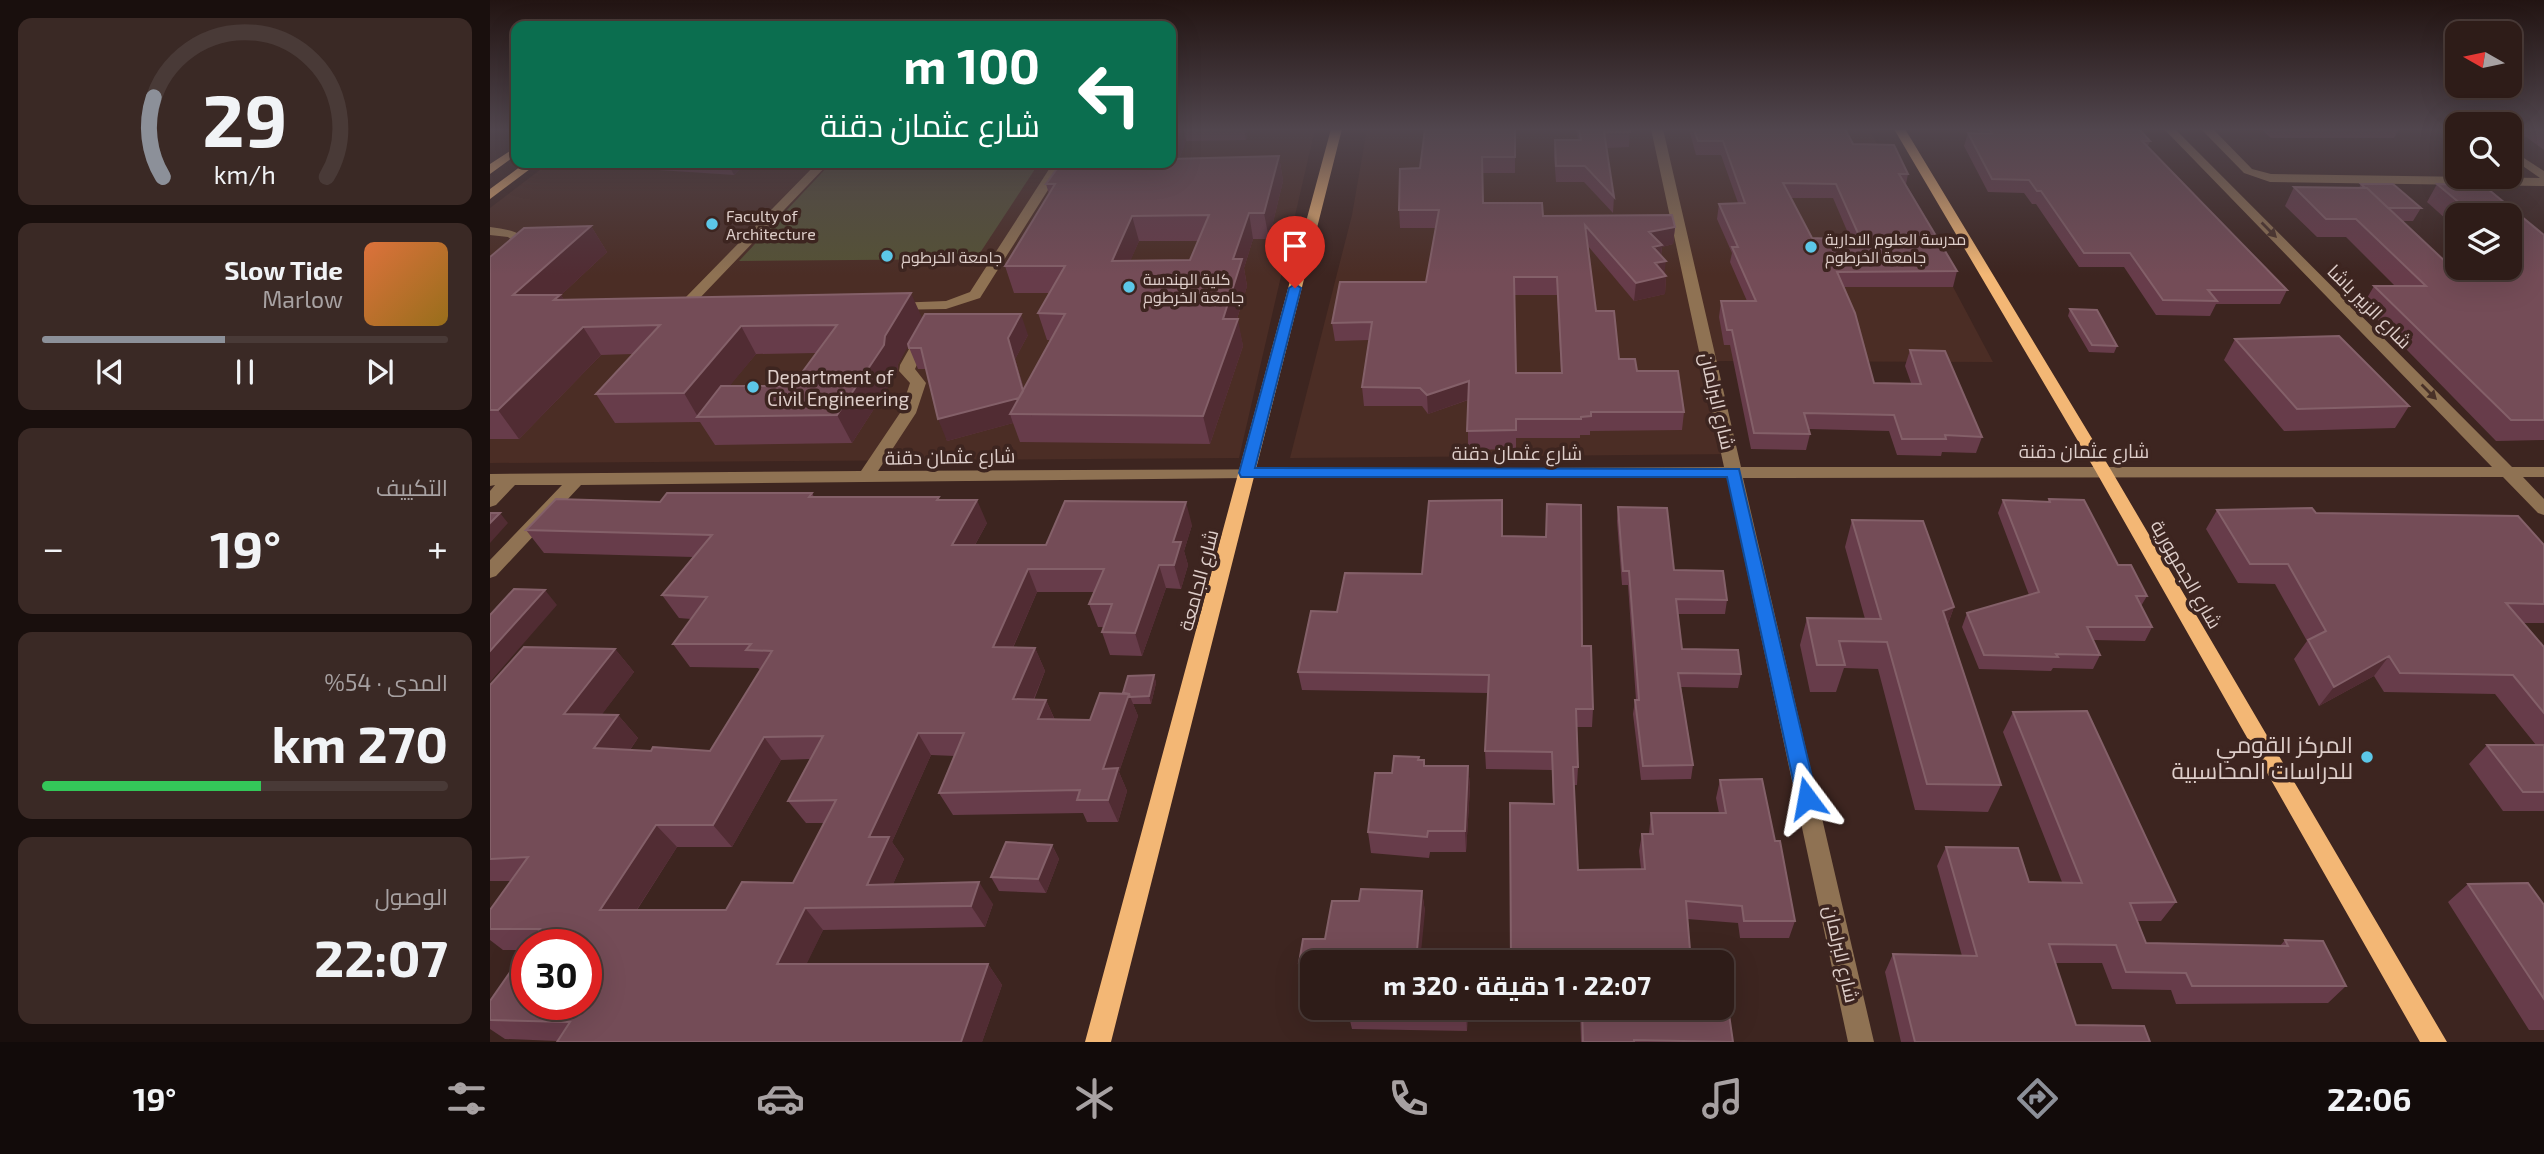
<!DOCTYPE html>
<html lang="ar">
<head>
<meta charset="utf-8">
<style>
	:root { --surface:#2e1c18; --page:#3a2925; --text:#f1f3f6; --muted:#a7a1a2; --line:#493a37; --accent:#8c9099 }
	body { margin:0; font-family:"Exo 2",Cairo,sans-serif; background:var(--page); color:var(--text); direction:rtl; height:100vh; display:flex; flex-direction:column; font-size:26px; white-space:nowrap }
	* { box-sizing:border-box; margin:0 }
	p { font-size:23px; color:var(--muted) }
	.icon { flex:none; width:38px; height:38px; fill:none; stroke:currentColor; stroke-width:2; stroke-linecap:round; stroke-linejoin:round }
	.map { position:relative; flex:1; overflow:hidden; direction:ltr }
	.details { display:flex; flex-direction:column; gap:18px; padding:18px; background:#190f0d; width:490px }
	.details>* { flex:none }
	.banner { position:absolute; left:21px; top:21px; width:665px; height:147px; border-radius:14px; box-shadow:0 7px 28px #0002,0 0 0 2px var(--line); direction:rtl; background:#0b6e4f; color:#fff; overflow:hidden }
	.needle { width:46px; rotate:279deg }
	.controls { position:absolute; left:1955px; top:21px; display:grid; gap:14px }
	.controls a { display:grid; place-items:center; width:77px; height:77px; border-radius:14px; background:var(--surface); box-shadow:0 7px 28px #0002,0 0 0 2px var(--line); font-size:35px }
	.speed { position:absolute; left:21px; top:929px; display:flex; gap:14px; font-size:35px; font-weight:700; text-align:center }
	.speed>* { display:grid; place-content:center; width:91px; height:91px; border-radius:50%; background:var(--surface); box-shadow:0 7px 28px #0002,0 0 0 2px var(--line); line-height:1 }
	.speed .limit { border:10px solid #d22; background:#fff; color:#111 }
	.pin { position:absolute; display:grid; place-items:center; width:60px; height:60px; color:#fff; margin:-72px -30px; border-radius:50% 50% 50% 0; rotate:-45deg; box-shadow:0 0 7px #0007 }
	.pin .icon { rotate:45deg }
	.me { position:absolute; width:77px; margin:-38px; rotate:347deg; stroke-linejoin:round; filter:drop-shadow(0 0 5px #0008) }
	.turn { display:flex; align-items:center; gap:24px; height:147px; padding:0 21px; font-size:32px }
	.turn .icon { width:91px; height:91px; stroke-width:2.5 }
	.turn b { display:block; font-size:49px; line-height:60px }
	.big { font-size:52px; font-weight:700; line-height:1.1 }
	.details .widget { flex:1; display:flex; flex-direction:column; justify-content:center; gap:10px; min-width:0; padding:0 24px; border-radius:14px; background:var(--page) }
	.details .dial { align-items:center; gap:0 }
	.dial svg { height:182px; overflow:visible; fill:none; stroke:var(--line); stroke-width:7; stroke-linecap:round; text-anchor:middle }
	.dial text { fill:var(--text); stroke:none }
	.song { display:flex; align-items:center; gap:21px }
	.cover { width:84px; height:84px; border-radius:10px; background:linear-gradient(135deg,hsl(20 70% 55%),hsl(40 70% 35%)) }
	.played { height:7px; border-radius:4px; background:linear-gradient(90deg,var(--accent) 45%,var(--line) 45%) }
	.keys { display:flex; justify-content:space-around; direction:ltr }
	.heat { display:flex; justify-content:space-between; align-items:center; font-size:38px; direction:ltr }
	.charge { height:10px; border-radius:5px; background:linear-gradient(90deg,#34c759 54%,var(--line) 0) }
	.trip { position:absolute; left:810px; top:950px; width:434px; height:70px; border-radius:14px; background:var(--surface); box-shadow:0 7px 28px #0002,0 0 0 2px var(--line); font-weight:700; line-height:70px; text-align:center; direction:rtl }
	.tab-bar { display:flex; height:112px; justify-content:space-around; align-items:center; background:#120b0a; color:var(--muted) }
	.tab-bar .icon { width:49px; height:49px }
	.tab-bar .selected { color:var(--accent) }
	.tab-bar b { font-size:32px; color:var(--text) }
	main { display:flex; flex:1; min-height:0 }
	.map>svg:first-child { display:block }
</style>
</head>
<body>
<main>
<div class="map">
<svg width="2054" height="1042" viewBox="0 0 2054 1042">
	<rect width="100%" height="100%" fill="#3d2520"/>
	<path fill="#4b2d25" d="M681,129H825L749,458L0,463V208L59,163H681Z
		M877,129H1379L1503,362L1227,361L1246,454L800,458L862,215Z"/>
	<path fill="#555235" d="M341,163H549L486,259L249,261Z"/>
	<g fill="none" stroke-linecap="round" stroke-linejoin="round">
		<path fill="#8f7253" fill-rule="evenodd" d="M1161,129H1173L1251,467H2002L1674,129H1685L2022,467H2054V477H2033L2054,499V515L2048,513L2013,477L1253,478L1384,1042H1358L1237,478H756L91,485L6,576L0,578V560L72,485H25L6,505L0,507V491L5,485L0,486V474L371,471L410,413L420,383L409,371L410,365L428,333L433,332L440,336L425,369L436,383L426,413L388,471L1234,467Z
			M1711,129H1723L1762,169L1781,174L2050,178L2020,157V149L2054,171V186L1780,182L1754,173Z
			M35,163H112L106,166L40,168L36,166Z
			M327,163H339L207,301L220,305V311L198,309L193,301L195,298Z
			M563,163H575L490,298L456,309L399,310L397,307L404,303L456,301L480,292Z
			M0,227C18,230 34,230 41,249L26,272L0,292V281L16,266L27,249L25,242L18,237L0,235Z"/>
		<path fill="#f3b775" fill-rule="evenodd" d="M841,129H852L621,1042H595Z
			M1404,129H1415L1621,470L1957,1042H1930L1605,470Z
			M26,147V155L0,174V164Z
			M35,163H48L0,199V189Z"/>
	</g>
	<path fill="#673c4a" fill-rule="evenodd" d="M681,129H758L756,140L696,141L689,159L789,156L793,181L779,239H763L754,268L757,286L747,319L753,346L720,444L530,442L523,423L457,441L436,369H428L418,345L408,364L407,373L362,443L225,445L210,422L125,423L106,394L143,354L111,355L29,439H0V257L101,226L117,252L71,295L74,300L432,319L538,335L525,359L534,389L560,340H557L548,313L560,293H524L515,266L559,194L556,184ZM649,241H708L700,260L640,261ZM326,353L302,386H239L266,354Z
		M1025,129V173H992L993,203L1053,216L1185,227L1183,244L1172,247L1171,256L1174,274L1176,276L1175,294L1144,301L1098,246L1106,311L1129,359L1147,371L1194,412L1192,430L1100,431V435H1090V438H1026V449L978,450V400L938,414L932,406H874L872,387L880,340L845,341L842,323L936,282L946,228H910L909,210L930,168ZM1024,295H1067L1071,373H1026Z
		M1086,129H1140L1139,147L1117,148L1124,197L1123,213L1094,182H1066L1064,156L1065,140H1088Z
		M1199,129H1355L1363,144L1418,174L1416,184L1467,271L1463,287H1354L1384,383H1421L1415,366L1420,350L1492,437L1486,453L1452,452L1451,456L1407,455L1399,431L1319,429L1320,434L1316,450L1261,449L1240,345H1234L1229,317L1231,301H1257L1240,262L1242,253L1227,219L1229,204L1248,203L1231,155H1206ZM1301,198H1343L1361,240L1322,238Z
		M1487,129H1649L1660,141L1658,146L1797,290L1790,304H1726L1720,316L1666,315L1634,267H1589L1546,204H1542L1534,193L1498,192L1474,146L1478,133L1490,134Z
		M1771,129H1909L1904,138H1781Z
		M2025,129H2054V150Z
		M150,163H256L244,175L153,169Z
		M1871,184H1903L1931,208L1923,221H1913L1959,265H1967V268H2020V215H1967V229L1937,202L1947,184L1993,185L2054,235V440L2006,441L1873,305L1884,286H1905L1856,237H1827L1795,206L1804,187L1869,188Z
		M1580,309L1627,346L1624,353L1599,352L1578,316Z
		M1745,339L1919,406L1905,428L1794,431L1734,360Z
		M322,493L324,497L450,500L497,523L485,545H556L702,525L694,551L698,565L691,589L676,588L652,656L620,655L612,632L613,627H608L599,604L604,592H547L523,648H545L555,671L544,700H556L565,720H600L633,693L664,675L666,683L661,704H643L648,716L629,772L637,791L628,822H597L593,813L463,815L449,793L465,756L441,755L402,842L414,859L403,884L503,904L495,927L333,930L316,964H498L512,985L492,1042H67L68,1041L15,1039L0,1029V1001L35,950H13L0,940V910L21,881H0V685L125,649L144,672L111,715H128L148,738L140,750L220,751L270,670L268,668L200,667L183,644L201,619L189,618L172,595L203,557L54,553L36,530L170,502ZM320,759L298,801L316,823H334L303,883L236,910H147L187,847H242L291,760ZM37,945H96L37,1004Z
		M1559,499L1628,565L1657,596L1651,606L1662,627L1655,641L1603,640L1610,655L1603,669L1563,668L1561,671L1489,669L1472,627L1477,613L1539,595L1508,513L1513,500L1558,502Z
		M1128,507L1184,570L1237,600L1235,614H1188L1192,649L1251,674L1248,688L1191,687L1203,765L1201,779L1151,780L1143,714L1145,700H1146L1138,585H1132L1127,521Z
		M1727,510L1826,513L2054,545V623H2033L2054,647V811H2013L1979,764L1997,745H2046L2005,694L1894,692L1884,676L1829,706L1804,659L1817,641L1785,584L1748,583L1716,529Z
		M1362,520L1464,607L1458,624L1511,785L1498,812L1425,810L1388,669L1354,668L1346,692H1320L1310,645L1317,618L1375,619L1355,547Z
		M1012,536L1092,646L1103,709L1102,727H1086L1088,767L1087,785H1084L1088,870L1151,869L1149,851L1152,834H1159L1161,813H1229L1226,798L1230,780L1285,841L1305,921L1299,938H1250L1248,923L1197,919L1021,962L1063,804L1062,770L996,769L995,751L998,693L812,690L808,672L847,612L932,574Z
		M1523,712L1686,902L1671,921H1647L1656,943L1790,946L1795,940L1856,986L1838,1003L1686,1004L1681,990L1622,989L1612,963H1565L1586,1025L1660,1042H1411L1395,972L1403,954L1472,956L1447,866L1456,847L1539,882H1572L1513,732Z
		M929,760L935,766H978L980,787L976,852H940L939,858L881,853L878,832L902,773Z
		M562,845L569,859L556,893L509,891L501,877Z
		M1978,884L2054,905V1030H2039L1958,902Z
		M932,891L935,912L822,962V983H814L809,963L835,939L869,901Z
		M857,1008H978L977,1031L862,1029Z
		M1021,1008H1232L1243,1042H1091L1090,1012L1021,1013Z"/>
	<path fill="#512c33" d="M687,129H694L696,141L679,184L681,143Z
		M754,129H758L756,140Z
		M789,156L793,181L779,239L774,213Z
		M238,163H256L244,175Z
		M759,213L763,239L754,268L757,286L742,335L748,319L753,346L720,444L713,416L733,319L743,259Z
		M642,216L649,241L629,287L622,261Z
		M101,226L117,252L71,295L88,322L23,295Z
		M1185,227L1183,244L1172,247L1170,262L1176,261L1174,277L1176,276L1175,294L1144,301L1146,283L1159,232Z
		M421,293L433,320L408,364L407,373L362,443L347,415Z
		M531,314L538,335L525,359L542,418L541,415L520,414L523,423L457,441L448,419L518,338Z
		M251,326L266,354L215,416L208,417L194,393Z
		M93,327L111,355L29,439L8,410Z
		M979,381L980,399L938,414L937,395Z
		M487,500L497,523L472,568L462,545Z
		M696,502L702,525L694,551L698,565L691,589L684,565L683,542Z
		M10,513L18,523L0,543V523Z
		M669,565L676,588L652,656L645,633Z
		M538,569L547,592L513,670L503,647Z
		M55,590L67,605L0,682V651Z
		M1464,607L1454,634L1453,611Z
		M545,648L555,671L534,722L523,699Z
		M125,649L144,672L95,737L74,714Z
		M1899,656L1884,676L1829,706L1844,687Z
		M664,675L666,683L661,704L659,696Z
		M639,694L648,716L629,772L637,791L628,822L618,800L613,769Z
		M556,700L566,723L548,719Z
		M128,715L148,738L125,771L104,748Z
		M428,733L441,755L402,842L414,859L393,907L377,885L379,837Z
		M274,737L291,760L242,847L223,825Z
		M978,766L980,787L976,852L975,831Z
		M166,825L187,847L133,931L110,910Z
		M562,845L569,859L556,893L548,879Z
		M489,882L503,904L495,927L481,906Z
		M932,891L935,912L930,962H926Z
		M315,908L333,930L307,984L287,964Z
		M498,964L512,985L492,1042H471Z
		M976,1008H978L977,1031L976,1012Z"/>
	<path fill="#744c57" stroke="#846069" stroke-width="2" fill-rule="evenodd" d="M681,129H687L681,143Z
		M935,129H1025V157H992L993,203H1052L1053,216L1182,215L1185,227L1159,232L1172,245L1163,247L1176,261L1165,263L1176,276L1146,283L1095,225L1106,311H1124L1129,359H1145L1147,371H1188L1194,412H1101V416L1091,417V419H1026V430L977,431L979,381L937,395L930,388L872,387L882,322L842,323L850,282H936L949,210H909L910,169L930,168ZM1024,277H1067L1072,373H1026Z
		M1089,129H1140V132H1114L1124,197L1095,166H1066L1065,140H1091Z
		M1204,129H1355L1363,144L1404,145L1418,174H1409L1467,271L1347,272L1365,313L1384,383L1431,384L1420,350L1455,351L1492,437L1455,435L1456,439H1412L1404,415L1314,413L1320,434L1264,433L1242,330H1237L1231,301H1266L1242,247H1248L1229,204L1255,203L1233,141H1208ZM1293,183L1346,184L1371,240L1322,238Z
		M1499,129H1649L1660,141H1652L1797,290H1718L1727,301L1673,300L1640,253H1594L1551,191H1547L1539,180L1502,179L1478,133L1502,134Z
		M789,156L774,213H759L743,259H752L733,319H748L713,416L520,414L575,314L548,313L575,266H515L565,184H556L571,163H681V159ZM719,215L700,260L622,261L642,216Z
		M1871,184H1903L1931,208H1898L1877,188H1875Z
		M1947,184L1993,185L2054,235V420H2021L1884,286H1936L1866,219H1836L1804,187L1877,188L1959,265H1967V268H2020V215H1984Z
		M101,226L23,295H70L64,300L421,293L395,336L394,345L347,415L207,417L231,386H302L347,325L251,326L194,393L106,394L170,325L93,327L8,410H0V257L34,228Z
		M1580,309L1607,310L1627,346L1602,345Z
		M435,314H531L518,338L533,391L529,398L448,419L431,348H419L418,344Z
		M1849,336L1919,406L1807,409L1745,339Z
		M177,493H322L319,497H449L447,500H487L462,545H556L575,501L696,502L683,542H691L684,565H669L645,633L612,632L622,604H599L614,569H538L503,647L545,648L523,699L556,700L548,719L600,720L610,693L639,694L613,769L628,768L618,800H587L590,790L449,793L474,733H428L379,837H399L377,885L489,882L481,906L315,908L287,964H498L471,1042H67L80,1022L0,1020V1001L37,948V1004H96V945H39L50,929H0V910L38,857L0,859V685L34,647L125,649L74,714L128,715L104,748L161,751L163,747L220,751L282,651L256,650L261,644H183L217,597L172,595L222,535L36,530L66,499L170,502ZM333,736L298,801L346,800L303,883L252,882L236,910H110L166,825H223L274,737Z
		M1559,499L1594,500L1628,565H1641L1657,596H1646L1662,627H1597L1610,655L1566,654L1568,657L1494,655L1477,613L1549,592L1513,500L1560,502Z
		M1012,500V536L1056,537L1057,504L1091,505L1092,646H1101L1103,709H1086L1088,767H1083L1088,870L1155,869L1152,834H1163L1161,813H1236L1230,780L1272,779L1285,841H1290L1305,921H1254L1252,906L1196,901L1201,962H1021L1020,803L1064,804L1062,752L995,751L999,675L808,672L821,611L847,612L855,573L932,574L939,501Z
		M1128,507L1177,508L1184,570L1233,571L1237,600L1186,599L1192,649L1248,650L1251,674L1188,673L1203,765L1153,766L1145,700H1149L1139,571H1133Z
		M1822,508L1826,513L2028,516L2054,545V604L2016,603L2054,647V713L2023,675L1910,673L1899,656L1844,687L1818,640L1836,631L1798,564H1760L1727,510Z
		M0,513H10L0,523Z
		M1362,520L1433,521L1464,607L1453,611L1511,785L1437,784L1397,642L1349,641L1355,665H1327L1317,618L1391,619Z
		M24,589L55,590L0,651V615Z
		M664,675L659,696L640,697L639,694L633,693L638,676Z
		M1597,711L1686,902L1640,903L1656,943L1798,946L1795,940L1833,941L1856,986H1702L1696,973L1636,972L1626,945L1559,944L1586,1025L1654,1026L1660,1042H1425L1403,954L1487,956L1456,847L1528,848L1539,882L1592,883L1523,712Z
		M1997,745H2054V792H2033Z
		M904,756L929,757L928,760H934V766H978L975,831H938L937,837L878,832L885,773H902Z
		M516,842L562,845L548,879L501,877Z
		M2038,883L2054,905V999L1978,884Z
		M871,889L932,891L926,962L809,963L813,939H835L842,901H869Z
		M1232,966L1243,1042L1144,1040V1042H1093L1092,1008H1232Z
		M858,1008H976V1012L857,1010Z"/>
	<defs><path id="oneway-solid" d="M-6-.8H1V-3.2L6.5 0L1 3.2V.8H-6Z" transform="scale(1.75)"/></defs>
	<g fill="#493128">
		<use href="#oneway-solid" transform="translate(1779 230) rotate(45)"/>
		<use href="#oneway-solid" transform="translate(1939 392) rotate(45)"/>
	</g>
	<linearGradient id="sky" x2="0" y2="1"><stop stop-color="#221412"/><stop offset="0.47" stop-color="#51464e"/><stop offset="1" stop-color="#51464e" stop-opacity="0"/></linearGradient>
	<rect width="2054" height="275" fill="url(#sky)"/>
	<path fill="#1a73e8" stroke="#114b97" stroke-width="2" d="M805,284L811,288L765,468L1249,469L1327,798L1324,804L1317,807L1309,804L1307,798L1237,477H751L749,473L799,288Z"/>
	<g fill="#5cc7e8" stroke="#3d2520" stroke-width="2.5">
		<circle cx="222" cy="224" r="7"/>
		<circle cx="1321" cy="247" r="7"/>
		<circle cx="397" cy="256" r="7"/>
		<circle cx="639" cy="287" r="7"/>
		<circle cx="263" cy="387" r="7"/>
		<circle cx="1877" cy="757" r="7"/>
	</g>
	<g text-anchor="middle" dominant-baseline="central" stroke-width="7" stroke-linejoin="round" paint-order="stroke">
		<g font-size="16" fill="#dececa" stroke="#3d2520" text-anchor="start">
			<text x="236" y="215">Faculty of<tspan x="236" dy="18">Architecture</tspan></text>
			<text x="1335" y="238">مدرسة العلوم الادارية<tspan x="1335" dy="18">جامعة الخرطوم</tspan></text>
			<text x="411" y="256">جامعة الخرطوم</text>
			<text x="653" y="278">كلية الهندسة<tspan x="653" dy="18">جامعة الخرطوم</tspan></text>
		</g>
		<g font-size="19" fill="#dececa" stroke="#3d2520">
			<text transform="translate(1880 306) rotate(45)">شارع الزبير باشا</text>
			<text transform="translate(1228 401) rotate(77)">شارع البرلمان</text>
			<text x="1594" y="450">شارع عثمان دقنة</text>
			<text x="1027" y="452">شارع عثمان دقنة</text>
			<text transform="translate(460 456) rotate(-1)">شارع عثمان دقنة</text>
			<text transform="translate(1697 574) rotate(60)">شارع الجمهورية</text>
			<text transform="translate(708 580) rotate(-75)">شارع الجامعة</text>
			<text transform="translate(1352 954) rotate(77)">شارع البرلمان</text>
		</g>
		<g font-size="19" fill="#dececa" stroke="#3d2520" text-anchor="start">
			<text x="277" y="376">Department of<tspan x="277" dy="22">Civil Engineering</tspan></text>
		</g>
		<g font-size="23" fill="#dececa" stroke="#3d2520" text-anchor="end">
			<text x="1863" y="744">المركز القومي<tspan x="1863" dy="26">للدراسات المحاسبية</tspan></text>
		</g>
	</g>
</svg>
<div class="controls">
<a><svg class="needle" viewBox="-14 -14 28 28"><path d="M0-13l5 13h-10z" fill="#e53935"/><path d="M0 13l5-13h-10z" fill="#a7a1a2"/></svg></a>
<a><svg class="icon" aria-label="search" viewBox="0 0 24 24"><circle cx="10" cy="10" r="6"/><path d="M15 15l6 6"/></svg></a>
<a><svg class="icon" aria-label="layers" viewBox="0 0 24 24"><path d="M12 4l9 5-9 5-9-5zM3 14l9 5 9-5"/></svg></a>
</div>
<div class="speed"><div class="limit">30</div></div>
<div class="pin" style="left:805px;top:288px;background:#d93025"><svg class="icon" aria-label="arrive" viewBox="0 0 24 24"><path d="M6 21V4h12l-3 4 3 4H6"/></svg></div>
<svg class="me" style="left:1317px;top:798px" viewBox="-20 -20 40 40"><path d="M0-17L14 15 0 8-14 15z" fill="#1a73e8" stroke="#fff" stroke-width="4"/></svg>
<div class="trip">22:07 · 1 دقيقة · 320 m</div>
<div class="banner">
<div class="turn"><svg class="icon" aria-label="left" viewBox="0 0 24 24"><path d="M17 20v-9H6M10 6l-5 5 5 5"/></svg><div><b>100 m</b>شارع عثمان دقنة</div></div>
</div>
</div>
<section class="details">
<div class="widget dial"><svg viewBox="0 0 100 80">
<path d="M14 69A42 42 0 1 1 86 69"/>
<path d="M14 69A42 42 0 0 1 10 34" stroke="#8c9099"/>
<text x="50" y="56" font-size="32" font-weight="700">29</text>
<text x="50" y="72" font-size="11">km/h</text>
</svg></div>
<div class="widget">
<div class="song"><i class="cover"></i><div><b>Slow Tide</b><p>Marlow</p></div></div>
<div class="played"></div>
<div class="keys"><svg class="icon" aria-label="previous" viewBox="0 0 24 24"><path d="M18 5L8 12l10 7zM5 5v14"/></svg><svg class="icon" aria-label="pause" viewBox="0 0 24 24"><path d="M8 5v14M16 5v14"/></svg><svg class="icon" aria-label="next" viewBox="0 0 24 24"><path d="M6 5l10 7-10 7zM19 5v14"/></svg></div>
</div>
<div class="widget"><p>التكييف</p>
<div class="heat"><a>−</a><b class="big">19°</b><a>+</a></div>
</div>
<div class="widget"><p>المدى · 54%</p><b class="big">270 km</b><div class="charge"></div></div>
<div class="widget"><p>الوصول</p><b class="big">22:07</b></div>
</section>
</main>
<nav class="tab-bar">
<b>22:06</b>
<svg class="icon selected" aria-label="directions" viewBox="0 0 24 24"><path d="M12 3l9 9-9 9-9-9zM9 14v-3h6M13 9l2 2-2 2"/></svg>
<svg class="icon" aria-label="music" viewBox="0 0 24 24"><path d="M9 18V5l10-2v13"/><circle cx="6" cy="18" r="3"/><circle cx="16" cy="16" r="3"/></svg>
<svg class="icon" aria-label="phone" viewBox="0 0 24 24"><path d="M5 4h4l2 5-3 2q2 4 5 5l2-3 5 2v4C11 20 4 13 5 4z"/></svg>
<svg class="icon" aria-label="climate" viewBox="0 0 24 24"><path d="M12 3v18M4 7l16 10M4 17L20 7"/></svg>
<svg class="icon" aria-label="car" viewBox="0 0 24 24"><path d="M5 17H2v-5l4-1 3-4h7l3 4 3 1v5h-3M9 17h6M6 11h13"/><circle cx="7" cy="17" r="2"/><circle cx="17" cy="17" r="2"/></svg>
<svg class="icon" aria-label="filters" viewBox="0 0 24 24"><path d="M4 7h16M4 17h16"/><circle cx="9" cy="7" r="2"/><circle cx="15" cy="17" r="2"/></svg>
<b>19°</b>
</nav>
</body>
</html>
